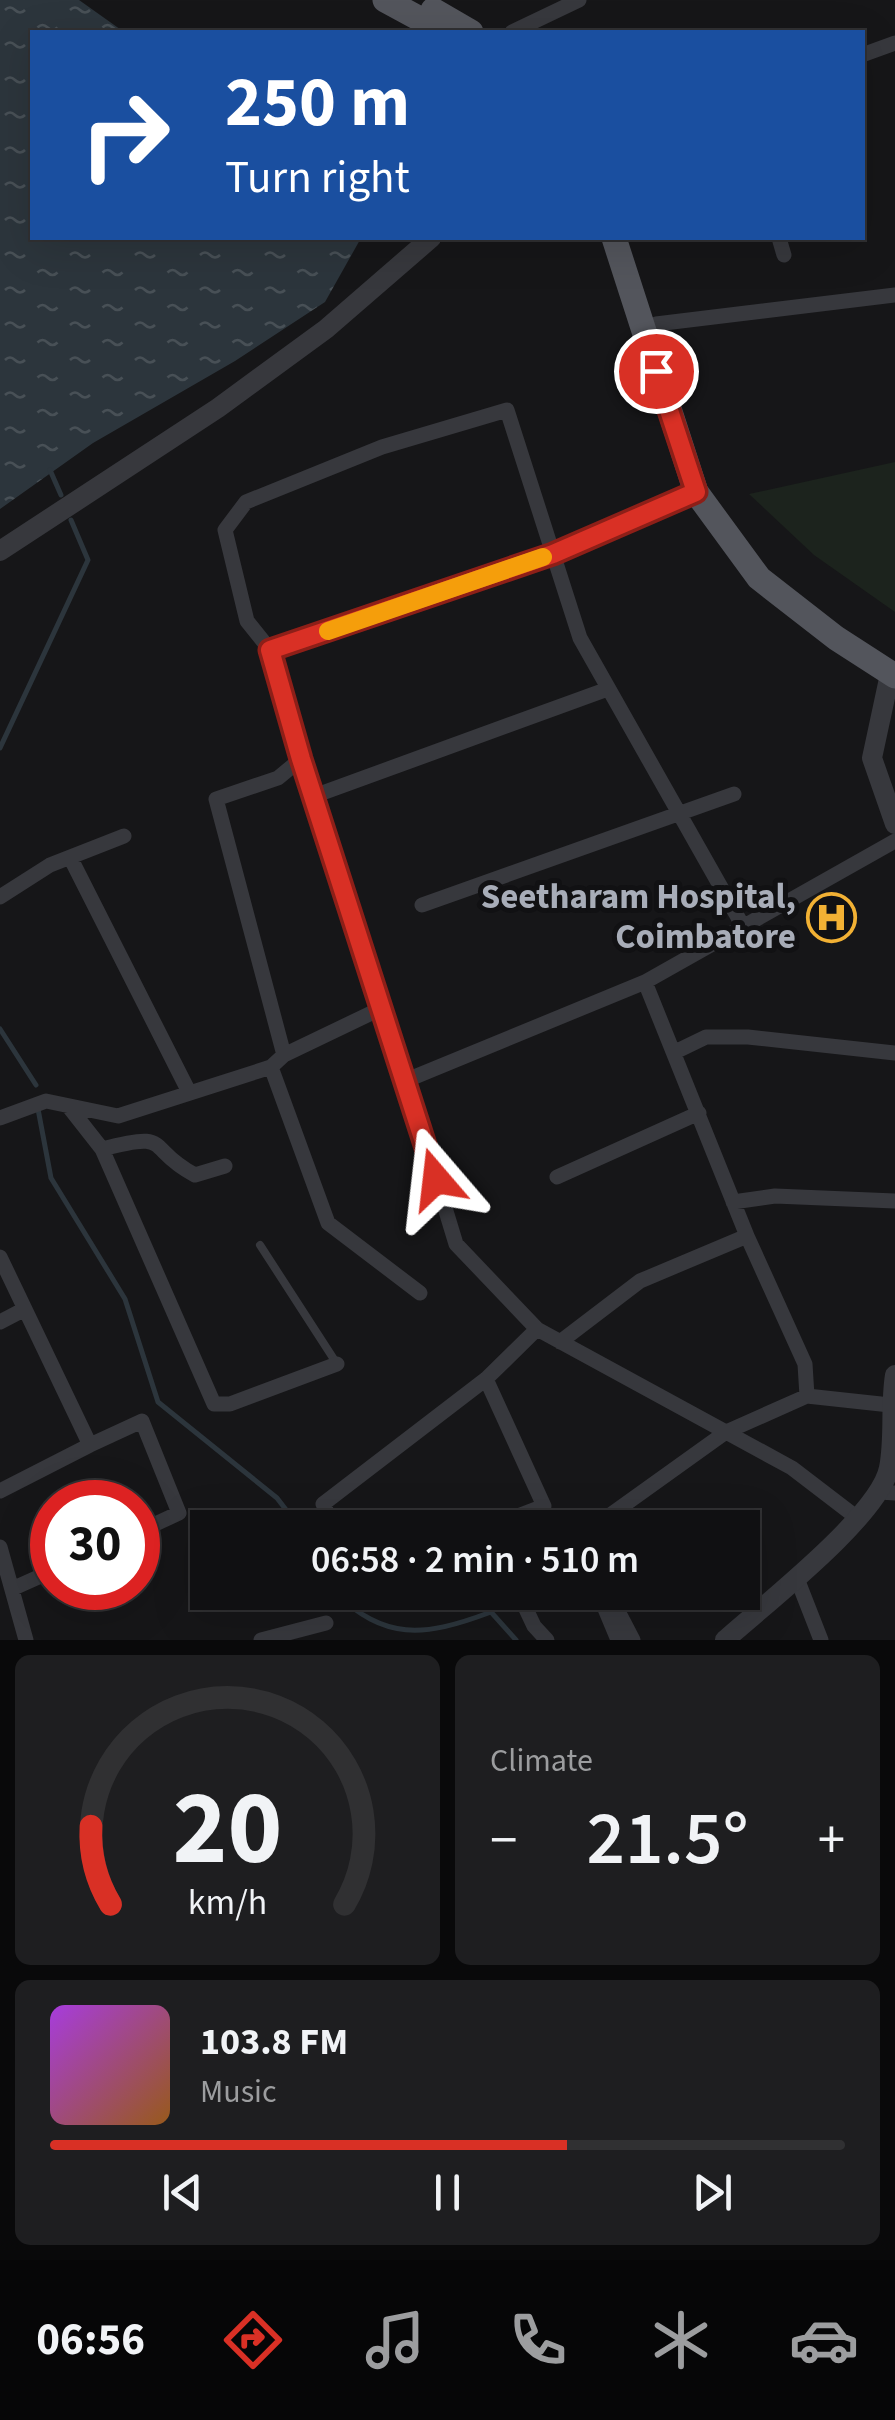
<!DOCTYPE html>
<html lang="en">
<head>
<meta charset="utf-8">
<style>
	:root { --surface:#101012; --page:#1e1e20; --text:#f1f3f6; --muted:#9c9d9f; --line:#303032; --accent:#d93025 }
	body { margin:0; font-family:"Source Sans 3",sans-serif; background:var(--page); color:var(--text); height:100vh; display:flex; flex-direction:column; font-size:38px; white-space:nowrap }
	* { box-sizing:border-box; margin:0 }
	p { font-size:32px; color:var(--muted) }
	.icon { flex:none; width:55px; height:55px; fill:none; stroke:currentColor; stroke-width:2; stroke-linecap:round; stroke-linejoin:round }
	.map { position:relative; height:1640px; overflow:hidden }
	.sheet { display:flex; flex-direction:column; gap:15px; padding:15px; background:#09090a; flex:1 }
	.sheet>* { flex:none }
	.top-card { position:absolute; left:30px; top:30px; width:835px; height:210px; border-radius:0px; box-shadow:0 10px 40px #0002,0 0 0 2px var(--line); background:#1a4fa0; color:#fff; overflow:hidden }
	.speed { position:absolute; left:30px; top:1480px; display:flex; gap:20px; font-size:50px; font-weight:700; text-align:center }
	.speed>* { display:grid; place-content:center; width:130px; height:130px; border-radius:50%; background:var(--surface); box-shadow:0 10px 40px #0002,0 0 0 2px var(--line); line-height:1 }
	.speed .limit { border:15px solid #d22; background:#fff; color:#111 }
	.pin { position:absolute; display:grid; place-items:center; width:85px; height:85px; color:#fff; margin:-42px; border:5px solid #fff; border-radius:50%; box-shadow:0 2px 10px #0007 }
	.me { position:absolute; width:110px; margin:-55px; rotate:343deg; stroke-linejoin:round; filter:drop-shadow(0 0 8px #0008) }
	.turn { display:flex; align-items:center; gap:35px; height:210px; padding:0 30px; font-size:45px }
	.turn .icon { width:130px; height:130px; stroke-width:2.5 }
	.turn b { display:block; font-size:70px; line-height:85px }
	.big { font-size:75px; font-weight:600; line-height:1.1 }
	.sheet .tile { flex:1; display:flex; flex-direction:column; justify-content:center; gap:15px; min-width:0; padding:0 35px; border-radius:15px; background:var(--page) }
	.sheet .dial { align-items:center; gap:0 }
	.dial svg { height:260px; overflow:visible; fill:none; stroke:var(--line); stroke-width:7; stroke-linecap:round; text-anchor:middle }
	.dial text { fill:var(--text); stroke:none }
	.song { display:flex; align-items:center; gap:30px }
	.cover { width:120px; height:120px; border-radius:15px; background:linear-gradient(135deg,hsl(280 70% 55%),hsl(30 70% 35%)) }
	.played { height:10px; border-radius:5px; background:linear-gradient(90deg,var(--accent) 65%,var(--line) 65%) }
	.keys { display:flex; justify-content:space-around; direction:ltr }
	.heat { display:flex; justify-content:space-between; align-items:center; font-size:55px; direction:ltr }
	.sheet .tiles { flex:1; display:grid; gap:15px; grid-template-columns:1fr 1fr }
	.tile:last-child { grid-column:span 2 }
	.trip { position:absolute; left:190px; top:1510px; width:570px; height:100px; border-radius:0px; background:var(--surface); box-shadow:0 10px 40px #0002,0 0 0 2px var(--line); font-weight:600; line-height:100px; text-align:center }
	.dock { display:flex; height:160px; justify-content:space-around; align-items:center; background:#060607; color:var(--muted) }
	.dock .icon { width:70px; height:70px }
	.dock .active { color:var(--accent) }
	.dock b { font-size:45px; color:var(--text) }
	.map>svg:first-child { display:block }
</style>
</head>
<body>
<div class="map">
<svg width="895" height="1640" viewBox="0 0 895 1640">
	<defs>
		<pattern id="water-ripples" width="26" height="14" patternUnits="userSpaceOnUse" patternTransform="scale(2.5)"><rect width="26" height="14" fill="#2c353c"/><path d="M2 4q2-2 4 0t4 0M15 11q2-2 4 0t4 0" fill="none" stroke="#485056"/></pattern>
	</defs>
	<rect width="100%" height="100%" fill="#161618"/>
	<path fill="#1c231d" d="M895,462V612L814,555L749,494Z"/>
	<path fill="url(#water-ripples)" d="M0,0H79L124,32H32V238H361L325,302L235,361L93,443L0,509Z"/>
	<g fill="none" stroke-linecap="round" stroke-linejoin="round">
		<path stroke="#2c353c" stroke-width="5" d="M50,470L61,495
			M0,748L88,560L71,520
			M0,1029L36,1085
			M38,1109L51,1178L125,1299L158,1402L277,1498L300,1528
			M334,1592C385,1640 422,1638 491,1612L516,1640"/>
		<path stroke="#37383d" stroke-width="8" d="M260,1245L337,1364"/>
		<path stroke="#37383d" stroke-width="15" d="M512,32L579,0
			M862,55L895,43
			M779,238L784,255
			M656,324L895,295
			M271,651L553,554L696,492
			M301,759L384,1007
			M314,796L605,690
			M71,859L188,1090
			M0,897L50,865L124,836
			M422,905L734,794
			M744,928L580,638L507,410L382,447L246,502L225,530L247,621L271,651L301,759L278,778L216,799L284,1055L384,1007L456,1244L537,1329L792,1468L856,1517
			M675,1052L706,1037H748L895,1053
			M271,1067L328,1223L420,1293
			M407,1080L645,982L895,841
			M69,1107L102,1149L214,1404H230L337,1364
			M0,1118L46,1101L118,1116L271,1067L284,1055
			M102,1149C174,1130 144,1148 195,1175L225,1166
			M557,1177L699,1113
			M733,1202L775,1196L895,1201
			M0,1257L90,1445L0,1491
			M0,1322L23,1310
			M560,1342L640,1281L747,1236
			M486,1379L544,1506L486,1528
			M807,1396L890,1405
			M90,1445L142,1421L179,1513L138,1532
			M880,1492L895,1493
			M335,1528L323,1504L486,1379L537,1329
			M592,1528L726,1432L807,1396L805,1364L747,1236L645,982
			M0,1547L26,1640
			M796,1576L821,1640
			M14,1588L52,1571
			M518,1592L534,1626L547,1640
			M598,1592L618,1640
			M608,1592L633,1640
			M261,1640L326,1623"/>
		<path stroke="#37383d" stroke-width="20" d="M0,551L218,408L326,329L431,238
			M890,674L872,758L895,824
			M725,1640C764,1605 880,1515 889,1468C895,1437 890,1406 895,1375"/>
		<path stroke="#53555c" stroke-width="25" d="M385,0L444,32
			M433,10L471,32
			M614,238L696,492L759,578L836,638L895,676"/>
	</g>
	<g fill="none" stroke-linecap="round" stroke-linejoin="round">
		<defs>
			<path id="route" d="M436,1179L301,759L270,650L553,554L696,492L656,371"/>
		</defs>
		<use href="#route" stroke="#8d1f18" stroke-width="25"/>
		<use href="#route" stroke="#d93025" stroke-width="18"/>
		<path stroke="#f59e0b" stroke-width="18" d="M328,631L543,557"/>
	</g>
	<defs>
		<symbol id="hospital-ring" viewBox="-11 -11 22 22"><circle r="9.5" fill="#111113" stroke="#f2b134" stroke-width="1.5"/><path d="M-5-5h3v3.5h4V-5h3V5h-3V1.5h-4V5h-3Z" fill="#f2b134"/></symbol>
	</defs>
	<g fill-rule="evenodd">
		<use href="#hospital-ring" x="804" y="890" width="55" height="55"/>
	</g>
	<g text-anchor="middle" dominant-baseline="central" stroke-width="10" stroke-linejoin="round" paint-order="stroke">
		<g font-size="35" font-weight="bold" fill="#a8adb8" stroke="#111113" text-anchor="end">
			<text x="796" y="897">Seetharam Hospital,<tspan x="796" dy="40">Coimbatore</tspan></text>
		</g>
	</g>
</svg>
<div class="speed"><div class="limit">30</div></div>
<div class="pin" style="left:656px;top:371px;background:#d93025"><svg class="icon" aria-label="arrive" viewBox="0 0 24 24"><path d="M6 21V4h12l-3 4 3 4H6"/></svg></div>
<svg class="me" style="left:436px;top:1179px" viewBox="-20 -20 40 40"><path d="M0-17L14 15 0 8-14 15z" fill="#d93025" stroke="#fff" stroke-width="4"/></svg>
<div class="trip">06:58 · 2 min · 510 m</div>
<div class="top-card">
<div class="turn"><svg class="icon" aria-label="right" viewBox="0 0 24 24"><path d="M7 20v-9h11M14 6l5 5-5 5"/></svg><div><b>250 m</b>Turn right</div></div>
</div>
</div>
<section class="sheet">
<div class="tiles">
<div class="tile dial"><svg viewBox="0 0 100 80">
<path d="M14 69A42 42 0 1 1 86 69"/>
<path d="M14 69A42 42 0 0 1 8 45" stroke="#d93025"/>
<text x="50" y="56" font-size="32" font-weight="700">20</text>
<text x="50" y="72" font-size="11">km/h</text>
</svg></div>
<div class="tile"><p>Climate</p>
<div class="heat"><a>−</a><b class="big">21.5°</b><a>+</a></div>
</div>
<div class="tile">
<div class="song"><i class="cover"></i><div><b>103.8 FM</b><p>Music</p></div></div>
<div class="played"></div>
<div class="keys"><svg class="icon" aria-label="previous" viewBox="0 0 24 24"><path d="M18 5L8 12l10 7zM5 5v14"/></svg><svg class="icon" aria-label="pause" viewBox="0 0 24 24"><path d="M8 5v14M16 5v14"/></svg><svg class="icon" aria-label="next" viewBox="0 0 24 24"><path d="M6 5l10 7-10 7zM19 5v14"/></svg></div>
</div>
</div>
</section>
<nav class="dock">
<b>06:56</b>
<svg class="icon active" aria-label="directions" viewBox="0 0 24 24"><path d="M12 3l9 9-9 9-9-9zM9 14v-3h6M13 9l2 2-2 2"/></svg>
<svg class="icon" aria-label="music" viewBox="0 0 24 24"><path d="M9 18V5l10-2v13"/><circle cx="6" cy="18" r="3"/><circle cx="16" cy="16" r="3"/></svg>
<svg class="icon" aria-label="phone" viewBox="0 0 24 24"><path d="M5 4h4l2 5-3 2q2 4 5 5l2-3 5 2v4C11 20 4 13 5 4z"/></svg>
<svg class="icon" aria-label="climate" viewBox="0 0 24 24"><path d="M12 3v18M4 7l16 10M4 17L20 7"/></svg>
<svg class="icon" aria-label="car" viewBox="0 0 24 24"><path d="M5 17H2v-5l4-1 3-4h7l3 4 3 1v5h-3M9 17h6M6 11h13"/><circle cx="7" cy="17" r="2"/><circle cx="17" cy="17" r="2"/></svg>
</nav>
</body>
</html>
